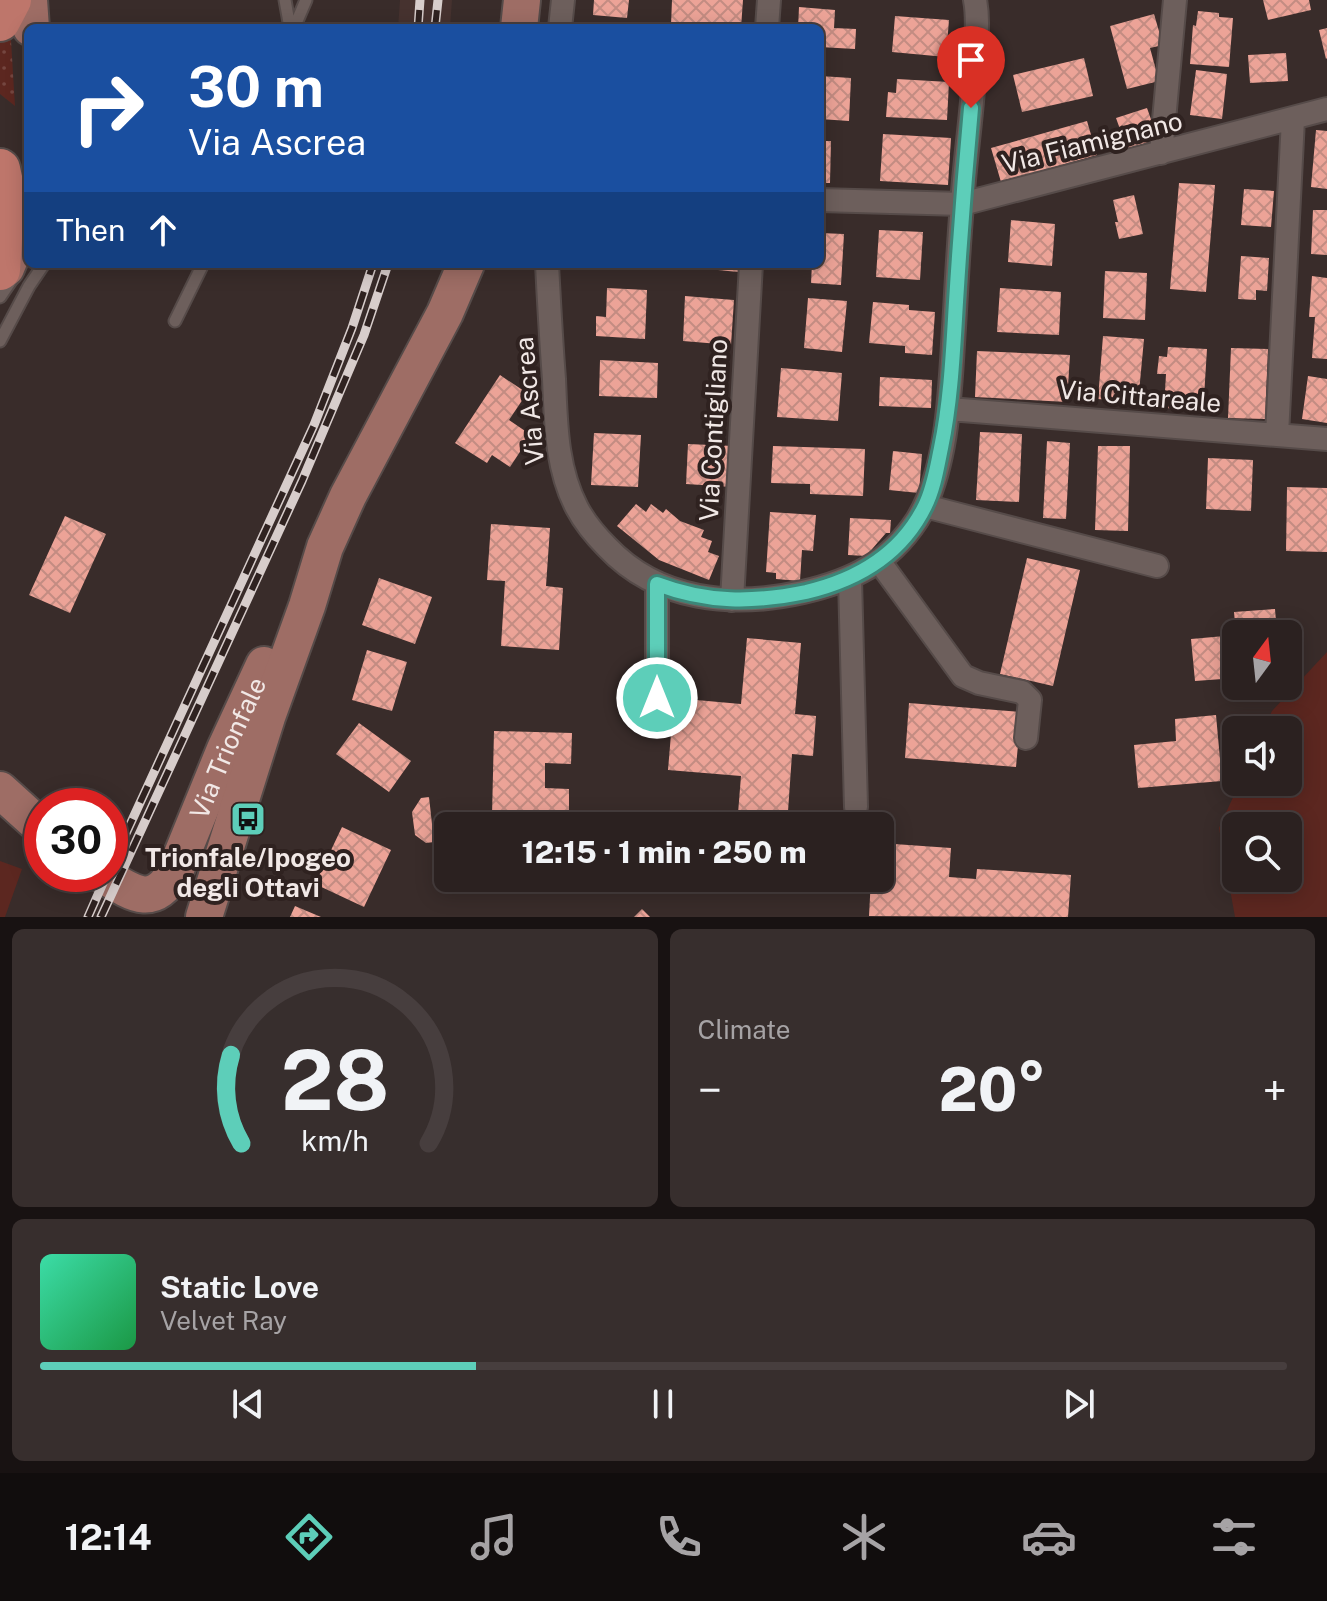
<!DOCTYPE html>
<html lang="en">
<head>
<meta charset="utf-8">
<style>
	:root { --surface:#2b2120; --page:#372e2d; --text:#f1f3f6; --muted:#a6a3a5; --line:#473e3e; --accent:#5dceb9 }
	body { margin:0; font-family:"Public Sans",sans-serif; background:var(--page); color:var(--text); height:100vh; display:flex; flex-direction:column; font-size:30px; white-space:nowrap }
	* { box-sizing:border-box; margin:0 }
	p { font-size:26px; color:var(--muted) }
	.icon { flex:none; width:44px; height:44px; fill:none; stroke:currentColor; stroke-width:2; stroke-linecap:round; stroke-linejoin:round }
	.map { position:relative; height:917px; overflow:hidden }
	.panel { display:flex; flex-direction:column; gap:12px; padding:12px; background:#181212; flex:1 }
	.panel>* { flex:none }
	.top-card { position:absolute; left:24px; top:24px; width:800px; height:244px; border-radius:12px; box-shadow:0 4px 20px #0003,0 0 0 2px var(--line); background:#1a4fa0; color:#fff; overflow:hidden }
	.needle { width:52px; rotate:15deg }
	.controls { position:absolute; left:1222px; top:620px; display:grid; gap:16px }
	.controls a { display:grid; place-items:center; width:80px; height:80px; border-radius:12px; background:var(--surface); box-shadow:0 4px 20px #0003,0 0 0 2px var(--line); font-size:40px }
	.speed { position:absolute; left:24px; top:788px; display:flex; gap:16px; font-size:40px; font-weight:700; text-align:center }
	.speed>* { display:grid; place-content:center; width:104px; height:104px; border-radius:50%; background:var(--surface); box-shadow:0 4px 20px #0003,0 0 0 2px var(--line); line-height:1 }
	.speed .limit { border:12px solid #d22; background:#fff; color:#111 }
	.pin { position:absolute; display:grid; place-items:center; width:68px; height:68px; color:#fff; margin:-82px -34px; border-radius:50% 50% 50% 0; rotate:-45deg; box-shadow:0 0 8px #0007 }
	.pin .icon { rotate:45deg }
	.me { position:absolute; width:88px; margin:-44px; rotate:0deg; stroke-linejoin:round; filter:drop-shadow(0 0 6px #0008) }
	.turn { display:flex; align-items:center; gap:28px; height:168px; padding:0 32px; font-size:36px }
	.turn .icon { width:104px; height:104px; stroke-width:2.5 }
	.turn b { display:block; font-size:56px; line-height:68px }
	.then { display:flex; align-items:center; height:76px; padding:0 32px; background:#0003; gap:16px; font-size:30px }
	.big { font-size:60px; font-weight:800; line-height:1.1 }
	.panel .card { flex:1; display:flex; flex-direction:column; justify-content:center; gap:12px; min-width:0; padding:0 28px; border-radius:12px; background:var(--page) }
	.panel .dial { align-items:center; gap:0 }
	.dial svg { height:208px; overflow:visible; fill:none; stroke:var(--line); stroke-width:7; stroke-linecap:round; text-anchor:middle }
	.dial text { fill:var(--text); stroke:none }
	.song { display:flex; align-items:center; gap:24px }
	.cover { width:96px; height:96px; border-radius:12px; background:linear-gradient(135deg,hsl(160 70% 55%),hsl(140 70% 35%)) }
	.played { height:8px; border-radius:4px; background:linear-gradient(90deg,var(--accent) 35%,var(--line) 35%) }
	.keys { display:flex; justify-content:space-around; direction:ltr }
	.heat { display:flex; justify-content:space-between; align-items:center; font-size:44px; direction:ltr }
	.panel .tiles { flex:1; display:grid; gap:12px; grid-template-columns:1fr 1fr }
	.card:last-child { grid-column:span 2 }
	.trip { position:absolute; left:434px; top:812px; width:460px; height:80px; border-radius:12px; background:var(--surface); box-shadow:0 4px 20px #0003,0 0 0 2px var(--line); font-weight:800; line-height:80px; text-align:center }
	.dock { display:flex; height:128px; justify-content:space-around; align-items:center; background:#110d0d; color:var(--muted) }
	.dock .icon { width:56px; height:56px }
	.dock .on { color:var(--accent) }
	.dock b { font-size:36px; color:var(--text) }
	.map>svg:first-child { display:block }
</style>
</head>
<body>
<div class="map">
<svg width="1327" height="917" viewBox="0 0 1327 917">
	<defs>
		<pattern id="grass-dots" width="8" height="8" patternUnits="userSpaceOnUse" patternTransform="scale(2)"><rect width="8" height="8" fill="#5c2720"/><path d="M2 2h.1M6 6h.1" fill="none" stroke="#744640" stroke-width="1.8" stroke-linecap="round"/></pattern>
		<pattern id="building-cross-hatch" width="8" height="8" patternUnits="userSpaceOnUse" patternTransform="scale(2)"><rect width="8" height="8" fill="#eca397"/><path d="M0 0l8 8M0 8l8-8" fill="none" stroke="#c38c82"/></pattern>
	</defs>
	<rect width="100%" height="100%" fill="#392c2a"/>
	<path fill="#46322f" d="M400,0H452L450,28H398Z"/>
	<path fill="url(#grass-dots)" d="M10,25L15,106L0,94V38Z"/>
	<path fill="#5c2720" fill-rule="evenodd" d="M1327,652V917H1235L1219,828L1240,782H1288V730H1263L1272,711ZM1236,826H1288V878H1236Z
		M0,861L22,869L5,917H0Z"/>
	<path fill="url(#building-cross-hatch)" d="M594,0H629L627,18L593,15Z
		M672,0H743L741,28L671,25Z
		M1263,0H1309L1311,10L1268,20Z
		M799,7L835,10L834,28L856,29L855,49L820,47V28H798Z
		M1198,11L1219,13V17L1233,18L1229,67L1190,64L1193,25L1196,26Z
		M1154,14L1163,45L1150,48L1159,81L1127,89L1110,26Z
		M895,16L949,20L946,57L892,52Z
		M1327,28V58L1326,59L1319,30Z
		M1286,53L1288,81L1250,83L1248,55Z
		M1084,58L1093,96L1022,112L1013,75Z
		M1196,70L1227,74L1222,119L1190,115Z
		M820,76L851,78L849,121L820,119Z
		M897,79L949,82L947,120L886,117L888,92L896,93Z
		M1147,108L1158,139L1127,149L1116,118Z
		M1087,121L1097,155L1001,182L991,148Z
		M1316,130L1327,131V189L1311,187Z
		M883,134L951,138L948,185L880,181Z
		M820,141H831L830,183H820Z
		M1179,183L1215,185L1206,292L1170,289Z
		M1244,189L1274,191L1271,227L1241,225Z
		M1134,195L1143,234L1119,239L1115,222H1118L1113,200Z
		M1313,210H1327V255L1311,254Z
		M1011,220L1055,224L1052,266L1008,262Z
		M879,230L923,232L920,280L876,277Z
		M820,233L844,234L841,285L811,283L812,264H820Z
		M1241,256L1269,258L1267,291L1256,290V300L1238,299Z
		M698,264H739L738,272L698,268Z
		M1105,271L1147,273L1145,320L1103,318Z
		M1312,276L1327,278V359L1312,358L1315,317H1309Z
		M607,288L647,290L645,339L596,336V316L606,317Z
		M1000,288L1061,292L1059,335L997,332Z
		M685,296L734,300L731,345L683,341Z
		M808,298L847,301L842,352L804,348Z
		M873,302L909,305V310L935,312L932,355L905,353V346L869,343Z
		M1103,336L1144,339L1138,403L1098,399Z
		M1168,347L1207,349L1204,397H1186L1185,409L1164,408L1166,374H1157L1159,356L1167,357Z
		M1231,348L1268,349L1265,419L1228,418Z
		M977,351L1070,355L1067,402L975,397Z
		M600,360L658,363L657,398L599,396Z
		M781,368L842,373L838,421L777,417Z
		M500,375L527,393L509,420L531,435L510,467L492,455L487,463L455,443Z
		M1308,376L1327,379V423L1302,419Z
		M880,377L932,380L931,408L879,406Z
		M980,432L1022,434L1019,502L976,500Z
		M594,433L641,435L638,487L591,485Z
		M1047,441L1070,443L1066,519L1043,518Z
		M688,444L733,446L732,487L686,484Z
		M773,446L865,449L863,496L810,494V484L771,483Z
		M1098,446H1130L1128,531L1095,530Z
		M893,451L922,454L919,493L889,490Z
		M1208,458L1253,460L1251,511L1206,509Z
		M1287,487L1327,488V552L1286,551Z
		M636,504L646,512L651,504L663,513L666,509L680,521L704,530L701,537L712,541L708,552L719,556L709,580L659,560L617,526Z
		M770,512L816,515L813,551L802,550L800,581L776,579V573L766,572Z
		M65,516L106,534L70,613L29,595Z
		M850,518L891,520L890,533H886L866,556L848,555Z
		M491,524L550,528L546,586L563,588L559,650L501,646L505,581L487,580Z
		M1027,558L1080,570L1053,686L1000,674Z
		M379,578L432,597L415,644L362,625Z
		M1275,609L1277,634H1236L1234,612Z
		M1236,635V678L1195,681L1191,639Z
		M747,638L801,643L795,714L816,716L813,756L792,754L787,826H737L741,776L668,770L674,698L741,704Z
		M367,650L407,662L392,711L352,700Z
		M909,703L1021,712L1016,767L905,758Z
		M1216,715L1222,781L1138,788L1134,745L1176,741L1175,719Z
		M359,723L411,761L389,792L336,754Z
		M494,731L572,733L571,764L545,763V788L569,789V818L492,816Z
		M429,797L434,842L426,843L415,835L412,812L421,798Z
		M645,814L654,826H627Z
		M342,827L391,850L364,907L315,884Z
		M880,843L951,848L949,877L976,879L977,869L1071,875L1068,917L869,916L871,878H880Z
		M295,906L321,917H290Z
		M642,909L650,917H634Z"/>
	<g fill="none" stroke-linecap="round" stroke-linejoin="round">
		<defs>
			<path id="lane" d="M285,0L290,28
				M294,28L306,0
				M0,297L13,278
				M175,321L203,264
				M0,341L29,286L44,264"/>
			<path id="street" d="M560,28L563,0
				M767,28L769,0
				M1161,153L1175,0
				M820,200L962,204L1327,109
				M547,264C549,302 551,341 554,379C556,423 556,468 577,508C585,523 595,535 607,547C658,601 733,608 803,592C851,581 889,563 917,520C946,474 950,397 953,344C956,297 958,251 962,205C965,157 973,109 975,60C976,41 979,20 975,0
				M949,409L1327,439
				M1277,435L1293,119
				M925,506L1157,566
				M879,561L963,676L979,683L1022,692L1030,700L1026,738
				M850,579L856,807
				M657,584V724
				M732,600L751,264"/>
			<g id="primary">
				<path d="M29,0L31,28"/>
				<path d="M519,28L522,0"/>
				<path d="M6,268L18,239L28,206"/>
				<path d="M0,790L42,828"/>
				<path id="s1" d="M102,874C133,894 154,910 176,869L225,749L264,665"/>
				<path d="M204,917L267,717L307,606L325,547L348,496L445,313L466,264"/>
			</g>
			<path id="highway" d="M0,21L11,0
				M0,169L5,192L0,270"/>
		</defs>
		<use href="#lane" stroke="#564b49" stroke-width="15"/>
		<use href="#street" stroke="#564b49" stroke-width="26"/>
		<use href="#primary" stroke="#564b49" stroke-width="40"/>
		<use href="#highway" stroke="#564b49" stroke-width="44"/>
		<use href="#lane" stroke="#6d5f5c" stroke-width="11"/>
		<use href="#street" stroke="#6d5f5c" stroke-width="22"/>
		<use href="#primary" stroke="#9e6d65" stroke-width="36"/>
		<use href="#highway" stroke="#be766b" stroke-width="40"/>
		<defs>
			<path id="rail" d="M418,28L420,0
				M435,28L438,0
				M110,868L314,425L352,328L373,264
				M88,917L107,874
				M101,917L302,481L364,335L388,264"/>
		</defs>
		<use href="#rail" stroke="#d7cdcb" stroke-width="9"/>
		<use href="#rail" stroke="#2f2220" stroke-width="6" stroke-dasharray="18" stroke-linecap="butt"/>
	</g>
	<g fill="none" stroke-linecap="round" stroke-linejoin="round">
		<defs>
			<path id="route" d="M657,698V584C707,603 753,603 806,592C857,580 901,555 925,506C934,488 937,467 941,448C951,400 953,351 956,302C960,238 965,173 971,108"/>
		</defs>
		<use href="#route" stroke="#3c8678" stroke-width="20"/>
		<use href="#route" stroke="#5dceb9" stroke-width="14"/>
	</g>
	<defs>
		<symbol id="bus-square" viewBox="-11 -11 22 22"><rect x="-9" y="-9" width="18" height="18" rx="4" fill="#5dceb9" stroke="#2f2220"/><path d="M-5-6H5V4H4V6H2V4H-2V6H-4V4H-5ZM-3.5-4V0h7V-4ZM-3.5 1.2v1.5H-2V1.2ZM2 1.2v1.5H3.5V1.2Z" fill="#111"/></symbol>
	</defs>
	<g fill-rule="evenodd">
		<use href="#bus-square" x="228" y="799" width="40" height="40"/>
	</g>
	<g text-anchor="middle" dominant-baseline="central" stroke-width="8" stroke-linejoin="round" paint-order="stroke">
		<g font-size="26" fill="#f1e8e6" stroke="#2f2220">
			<text transform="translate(1092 142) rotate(-14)">Via Fiamignano</text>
			<text transform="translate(1140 396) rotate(5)">Via Cittareale</text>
			<text transform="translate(529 401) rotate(-95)">Via Ascrea</text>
			<text transform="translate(713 430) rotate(-87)">Via Contigliano</text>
			<text stroke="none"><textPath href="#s1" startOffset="222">Via Trionfale</textPath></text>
		</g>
		<g font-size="26" font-weight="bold" fill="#f1e8e6" stroke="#2f2220">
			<text x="248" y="857">Trionfale/Ipogeo<tspan x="248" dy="30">degli Ottavi</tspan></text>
		</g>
	</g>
</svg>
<div class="controls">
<a><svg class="needle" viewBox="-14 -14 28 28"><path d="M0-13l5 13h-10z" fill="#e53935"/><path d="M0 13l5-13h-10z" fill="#a6a3a5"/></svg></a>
<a><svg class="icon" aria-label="sound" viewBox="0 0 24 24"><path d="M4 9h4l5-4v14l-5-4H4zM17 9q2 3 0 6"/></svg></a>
<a><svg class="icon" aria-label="search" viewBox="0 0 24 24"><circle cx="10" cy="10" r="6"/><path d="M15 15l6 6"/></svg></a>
</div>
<div class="speed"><div class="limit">30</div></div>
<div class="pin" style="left:971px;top:108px;background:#d93025"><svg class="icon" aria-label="arrive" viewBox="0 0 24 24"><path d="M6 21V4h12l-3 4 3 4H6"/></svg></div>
<svg class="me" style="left:657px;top:698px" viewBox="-20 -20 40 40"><circle r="17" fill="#5dceb9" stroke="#fff" stroke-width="3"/><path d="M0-11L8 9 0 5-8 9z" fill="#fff"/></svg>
<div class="trip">12:15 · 1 min · 250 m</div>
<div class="top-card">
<div class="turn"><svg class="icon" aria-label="right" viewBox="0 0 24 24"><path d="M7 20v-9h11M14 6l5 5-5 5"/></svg><div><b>30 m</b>Via Ascrea</div></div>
<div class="then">Then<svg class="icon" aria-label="ahead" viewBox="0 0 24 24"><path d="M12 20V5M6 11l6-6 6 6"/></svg></div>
</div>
</div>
<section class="panel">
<div class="tiles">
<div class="card dial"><svg viewBox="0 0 100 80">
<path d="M14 69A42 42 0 1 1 86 69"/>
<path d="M14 69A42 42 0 0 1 10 35" stroke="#5dceb9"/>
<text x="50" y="56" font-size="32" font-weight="700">28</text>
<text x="50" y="72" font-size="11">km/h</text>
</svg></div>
<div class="card"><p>Climate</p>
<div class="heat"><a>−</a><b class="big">20°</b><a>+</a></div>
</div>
<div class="card">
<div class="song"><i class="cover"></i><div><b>Static Love</b><p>Velvet Ray</p></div></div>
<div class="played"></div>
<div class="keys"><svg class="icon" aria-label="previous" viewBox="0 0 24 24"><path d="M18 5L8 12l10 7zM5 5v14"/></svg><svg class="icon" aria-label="pause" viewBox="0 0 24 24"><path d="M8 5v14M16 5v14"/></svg><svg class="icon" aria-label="next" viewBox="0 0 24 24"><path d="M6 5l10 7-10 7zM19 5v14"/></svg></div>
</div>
</div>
</section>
<nav class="dock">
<b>12:14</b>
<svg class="icon on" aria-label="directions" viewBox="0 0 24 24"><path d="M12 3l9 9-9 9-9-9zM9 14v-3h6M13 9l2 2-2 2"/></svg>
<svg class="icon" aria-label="music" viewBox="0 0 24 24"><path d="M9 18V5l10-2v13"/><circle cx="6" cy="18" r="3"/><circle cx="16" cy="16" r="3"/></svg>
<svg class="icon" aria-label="phone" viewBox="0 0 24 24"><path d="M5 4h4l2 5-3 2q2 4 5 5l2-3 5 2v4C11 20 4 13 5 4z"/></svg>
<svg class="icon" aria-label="climate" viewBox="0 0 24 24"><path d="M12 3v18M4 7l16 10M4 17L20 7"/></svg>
<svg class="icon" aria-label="car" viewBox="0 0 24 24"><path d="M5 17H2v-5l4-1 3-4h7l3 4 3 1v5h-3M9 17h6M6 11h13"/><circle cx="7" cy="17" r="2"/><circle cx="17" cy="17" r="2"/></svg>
<svg class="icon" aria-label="filters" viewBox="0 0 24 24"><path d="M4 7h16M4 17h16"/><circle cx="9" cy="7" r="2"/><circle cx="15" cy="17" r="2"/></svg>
</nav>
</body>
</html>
